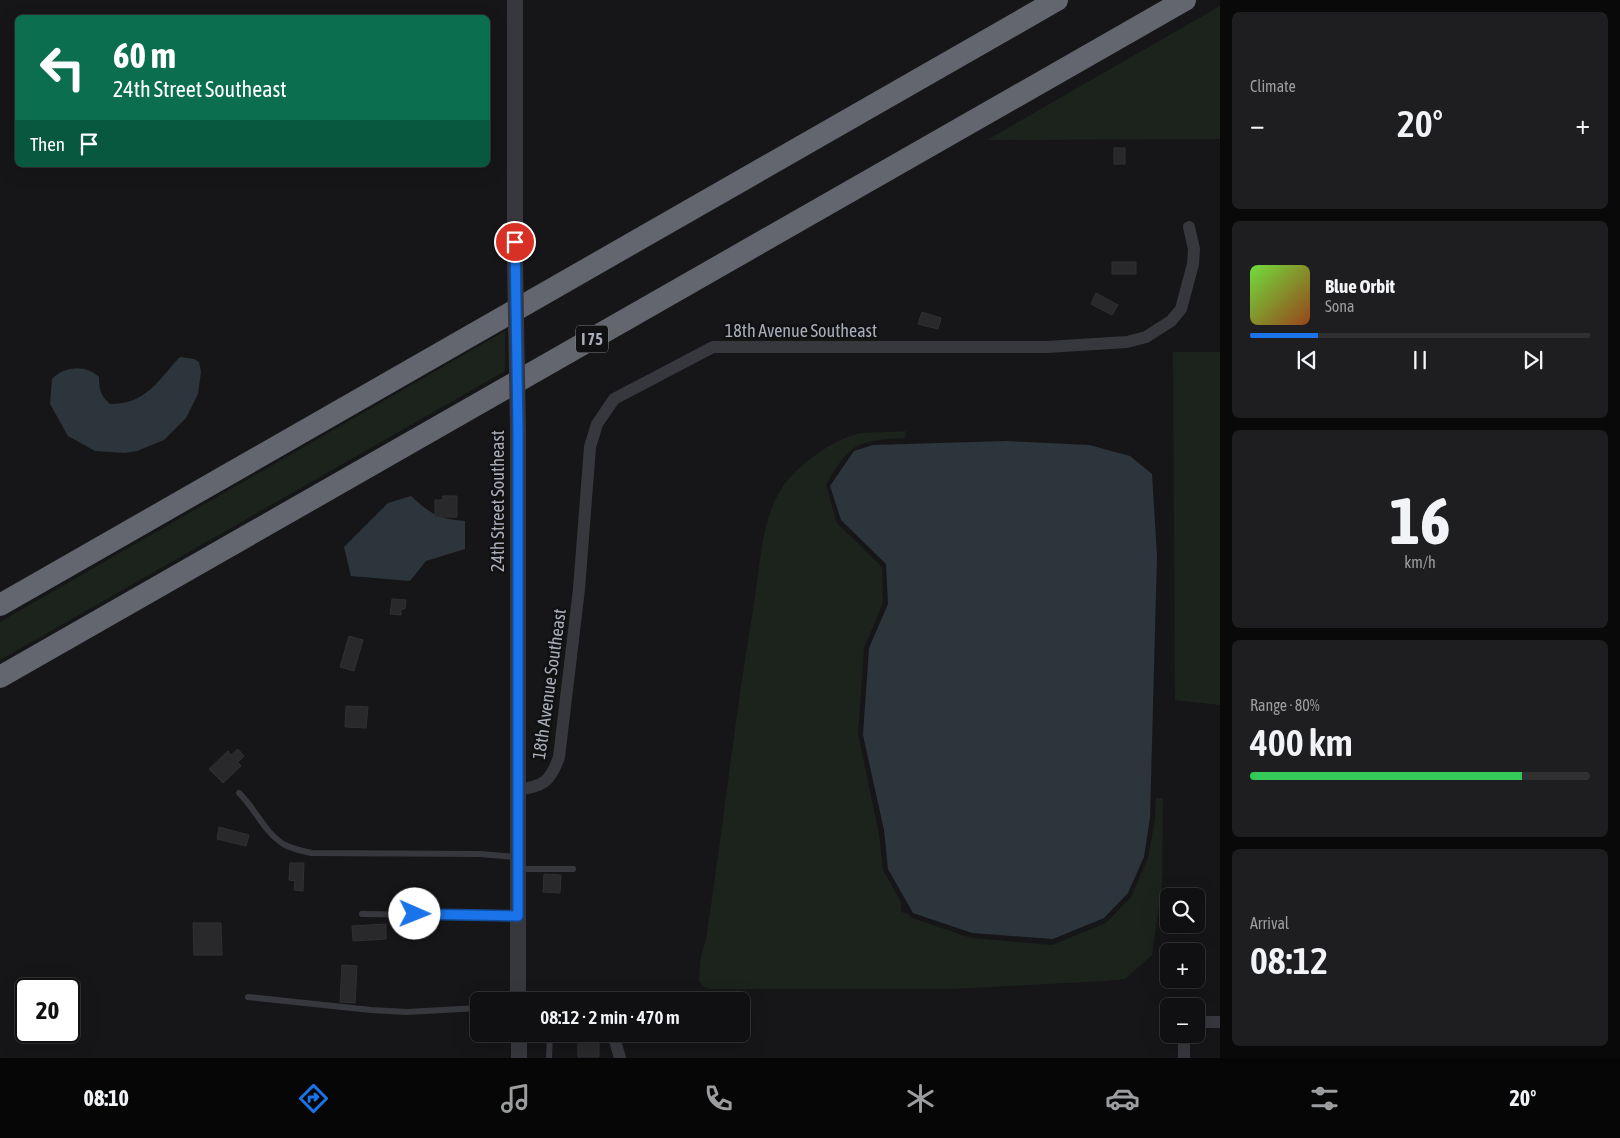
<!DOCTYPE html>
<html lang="en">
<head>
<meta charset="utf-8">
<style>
	:root { --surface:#101012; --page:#1e1e20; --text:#f1f3f6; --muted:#9c9d9f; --line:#303032; --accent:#1a73e8 }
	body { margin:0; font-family:"Asap Condensed",sans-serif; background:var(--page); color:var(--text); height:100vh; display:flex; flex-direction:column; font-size:19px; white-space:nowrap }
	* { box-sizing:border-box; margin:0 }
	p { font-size:16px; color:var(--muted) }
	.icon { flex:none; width:28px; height:28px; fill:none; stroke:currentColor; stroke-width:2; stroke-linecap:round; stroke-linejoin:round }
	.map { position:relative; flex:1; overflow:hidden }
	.sheet { display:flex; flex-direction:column; gap:12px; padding:12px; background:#09090a; width:400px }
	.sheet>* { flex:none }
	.banner { position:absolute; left:15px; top:15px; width:475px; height:152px; border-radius:8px; box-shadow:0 5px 20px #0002,0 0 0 1px var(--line); background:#0b6e4f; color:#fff; overflow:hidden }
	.controls { position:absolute; left:1160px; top:888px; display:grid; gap:10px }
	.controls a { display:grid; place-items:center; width:45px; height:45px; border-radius:8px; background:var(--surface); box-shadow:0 5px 20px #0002,0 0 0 1px var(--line); font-size:25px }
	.speed { position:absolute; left:15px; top:978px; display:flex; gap:10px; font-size:25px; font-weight:700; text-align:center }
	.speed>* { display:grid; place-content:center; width:65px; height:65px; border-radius:50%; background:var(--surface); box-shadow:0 5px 20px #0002,0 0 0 1px var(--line); line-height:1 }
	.speed .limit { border:2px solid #111; border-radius:8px; background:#fff; color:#111 }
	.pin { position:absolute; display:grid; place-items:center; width:42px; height:42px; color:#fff; margin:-21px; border:2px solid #fff; border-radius:50%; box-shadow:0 1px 5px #0007 }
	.me { position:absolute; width:55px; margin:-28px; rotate:91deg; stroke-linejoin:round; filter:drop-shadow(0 0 4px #0008) }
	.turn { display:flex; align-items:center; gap:18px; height:105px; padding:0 15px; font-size:22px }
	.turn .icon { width:65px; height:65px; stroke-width:2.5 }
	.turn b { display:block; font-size:35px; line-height:42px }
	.then { display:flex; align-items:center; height:48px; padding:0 15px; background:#0003; gap:10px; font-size:19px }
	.big { font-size:38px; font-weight:600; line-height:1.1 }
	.sheet .tile { flex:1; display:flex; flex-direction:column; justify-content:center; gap:8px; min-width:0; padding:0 18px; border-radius:8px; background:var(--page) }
	.sheet .dial { align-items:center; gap:0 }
	.dial b { font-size:65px; line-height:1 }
	.song { display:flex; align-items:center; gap:15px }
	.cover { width:60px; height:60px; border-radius:8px; background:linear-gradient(135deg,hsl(100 70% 55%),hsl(20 70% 35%)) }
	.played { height:5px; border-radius:2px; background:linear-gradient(90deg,var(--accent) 20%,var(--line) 20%) }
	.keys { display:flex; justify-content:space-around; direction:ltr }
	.heat { display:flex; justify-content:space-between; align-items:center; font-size:28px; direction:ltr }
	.charge { height:8px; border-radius:4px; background:linear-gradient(90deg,#34c759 80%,var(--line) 0) }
	.trip { position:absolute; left:470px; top:992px; width:280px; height:50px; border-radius:8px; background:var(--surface); box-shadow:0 5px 20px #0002,0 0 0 1px var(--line); font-weight:600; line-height:50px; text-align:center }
	.tab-bar { display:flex; height:80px; justify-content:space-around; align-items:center; background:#060607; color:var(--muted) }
	.tab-bar .icon { width:35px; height:35px }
	.tab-bar .selected { color:var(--accent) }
	.tab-bar b { font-size:22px; color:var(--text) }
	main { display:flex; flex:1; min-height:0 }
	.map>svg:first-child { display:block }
</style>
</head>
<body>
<main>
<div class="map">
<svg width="1220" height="1058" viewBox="0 0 1220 1058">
	<rect width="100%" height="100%" fill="#161618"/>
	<path fill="#1c231d" d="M1220,6V139L987,140Z
		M505,331V371L0,660V622Z
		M1173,352H1220V705L1175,700Z
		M906,431L905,438C856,441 851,442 826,485L837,523L882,567L883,603L864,648L858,734L879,834L883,870L901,902V912L908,914L912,918L971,938L1052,945L1106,923L1131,897L1148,858L1155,819L1156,798H1163L1162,884L1152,955L1125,979L1104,981L952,989H710L703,986L699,981L701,956L706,940C723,828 735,716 754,604C760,567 761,523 780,491C793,468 832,440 857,434C871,431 892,433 906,431Z"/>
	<path fill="#2c353c" d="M180,357L194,359L199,362L201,372L198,394L186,418L164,440L137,451L125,453L95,451L68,436L50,404L52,379C64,366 86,364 99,377C99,389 100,395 110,404C147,404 158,380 180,357Z
		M1007,441L1089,445L1130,456L1152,474L1157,556L1150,818L1144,857L1128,893L1104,918L1053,939L972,933L913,913L888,869L884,830L863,735L869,648L888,604L886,564L841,520L830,486L854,451L873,445Z
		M411,496C431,514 438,519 465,521V549L426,561L410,581L351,576L344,547L388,503Z"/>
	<path fill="#29292c" stroke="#303034" d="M1114,148H1125V164H1114Z
		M1112,262H1136V274H1112Z
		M1096,293L1118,305L1112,315L1091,304Z
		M922,312L941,318L938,329L918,324Z
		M443,496H457V517H435V500H443Z
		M392,599L406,600L405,609H401V615L390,614Z
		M349,636L363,640L354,671L340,667Z
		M346,706L368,707L366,728L345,727Z
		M238,749L244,756L238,762L241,766L223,783L209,769L228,751L231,755Z
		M219,827L249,835L246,846L217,839Z
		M290,863H304L303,891L294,890L295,881L289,880Z
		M544,874L561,875L560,893L543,892Z
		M193,923H221L222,955H194Z
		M386,924V939L353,941L352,926Z
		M342,965L357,966L355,1003L340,1002Z
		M578,1042H599V1057H578Z"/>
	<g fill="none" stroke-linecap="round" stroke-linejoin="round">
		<path stroke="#37383d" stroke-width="6" d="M239,793C256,809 264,833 285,845C293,849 303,851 311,853L480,854L517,857
			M519,869H573
			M362,914L516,916
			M248,997L371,1010L407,1012L479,1008
			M549,1058L550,1034"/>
		<path stroke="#37383d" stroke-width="12" d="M517,790C543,786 550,783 559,757L579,589L590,447L597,424L614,399L713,347H1047L1127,342L1146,337L1171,321L1181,309L1193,264L1194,249L1189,227
			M1196,1022H1220
			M613,1034L620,1058
			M1184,1058V1034"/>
		<path stroke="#37383d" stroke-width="16" d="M515,261V0
			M518,431V1001
			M519,1034V1058"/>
		<path stroke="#63666e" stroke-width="22" d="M0,605L1057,0
			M0,677L1185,0"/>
		<path stroke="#37383d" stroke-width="16" d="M515,261L518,431"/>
	</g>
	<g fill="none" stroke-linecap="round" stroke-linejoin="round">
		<defs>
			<path id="route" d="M415,914L518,916V431L515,242"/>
		</defs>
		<use href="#route" stroke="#114b97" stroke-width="12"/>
		<use href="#route" stroke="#1a73e8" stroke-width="9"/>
	</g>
	<g text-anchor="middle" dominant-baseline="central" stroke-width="5" stroke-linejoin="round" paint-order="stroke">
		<rect fill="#111113" stroke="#7b7e86" stroke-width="1" x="576" y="325.5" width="32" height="27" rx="4"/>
		<g font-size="16" font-weight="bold" fill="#a8adb8">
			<text x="592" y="339">I 75</text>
		</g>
		<g font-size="18" fill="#a8adb8" stroke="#111113">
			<text x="801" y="330">18th Avenue Southeast</text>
			<text transform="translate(497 501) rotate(-90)">24th Street Southeast</text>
			<text transform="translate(549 684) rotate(-82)">18th Avenue Southeast</text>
		</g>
	</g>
</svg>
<div class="controls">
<a><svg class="icon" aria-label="search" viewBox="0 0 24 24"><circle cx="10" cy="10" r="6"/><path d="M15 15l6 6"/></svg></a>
<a>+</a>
<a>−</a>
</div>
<div class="speed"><div class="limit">20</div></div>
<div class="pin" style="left:515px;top:242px;background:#d93025"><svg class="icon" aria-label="arrive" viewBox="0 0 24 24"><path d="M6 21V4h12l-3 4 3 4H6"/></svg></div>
<svg class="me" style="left:415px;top:914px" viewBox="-20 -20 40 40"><circle r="19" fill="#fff"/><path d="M0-13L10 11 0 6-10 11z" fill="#1a73e8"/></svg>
<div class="trip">08:12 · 2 min · 470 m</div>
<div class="banner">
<div class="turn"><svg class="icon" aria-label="left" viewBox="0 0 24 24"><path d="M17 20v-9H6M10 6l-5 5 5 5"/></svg><div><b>60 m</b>24th Street Southeast</div></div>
<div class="then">Then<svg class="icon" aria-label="arrive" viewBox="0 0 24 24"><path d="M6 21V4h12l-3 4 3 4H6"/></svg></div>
</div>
</div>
<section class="sheet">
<div class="tile"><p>Climate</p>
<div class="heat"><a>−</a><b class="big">20°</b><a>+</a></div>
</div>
<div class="tile">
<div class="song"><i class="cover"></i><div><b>Blue Orbit</b><p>Sona</p></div></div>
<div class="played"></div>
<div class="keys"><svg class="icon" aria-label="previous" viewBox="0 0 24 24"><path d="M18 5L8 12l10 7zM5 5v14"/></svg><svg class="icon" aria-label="pause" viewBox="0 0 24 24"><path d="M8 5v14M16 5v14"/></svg><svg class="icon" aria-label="next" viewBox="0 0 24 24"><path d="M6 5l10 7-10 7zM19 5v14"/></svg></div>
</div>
<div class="tile dial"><b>16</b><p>km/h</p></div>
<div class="tile"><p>Range · 80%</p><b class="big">400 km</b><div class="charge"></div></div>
<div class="tile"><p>Arrival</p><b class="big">08:12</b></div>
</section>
</main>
<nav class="tab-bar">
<b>08:10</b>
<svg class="icon selected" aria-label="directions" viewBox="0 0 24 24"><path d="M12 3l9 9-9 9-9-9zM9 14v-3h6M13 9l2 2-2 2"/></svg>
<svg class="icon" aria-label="music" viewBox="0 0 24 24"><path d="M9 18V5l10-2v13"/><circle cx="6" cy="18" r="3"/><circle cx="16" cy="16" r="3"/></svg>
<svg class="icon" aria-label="phone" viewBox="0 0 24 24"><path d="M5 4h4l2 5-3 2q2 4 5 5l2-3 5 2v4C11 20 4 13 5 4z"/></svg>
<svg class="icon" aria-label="climate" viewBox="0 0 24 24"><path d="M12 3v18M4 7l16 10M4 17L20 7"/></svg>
<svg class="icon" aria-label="car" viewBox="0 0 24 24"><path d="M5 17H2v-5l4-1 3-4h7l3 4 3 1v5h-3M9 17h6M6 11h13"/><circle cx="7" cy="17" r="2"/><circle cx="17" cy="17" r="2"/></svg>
<svg class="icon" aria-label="filters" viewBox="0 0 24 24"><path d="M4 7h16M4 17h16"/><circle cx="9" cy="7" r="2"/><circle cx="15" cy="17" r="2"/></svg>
<b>20°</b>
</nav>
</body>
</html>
